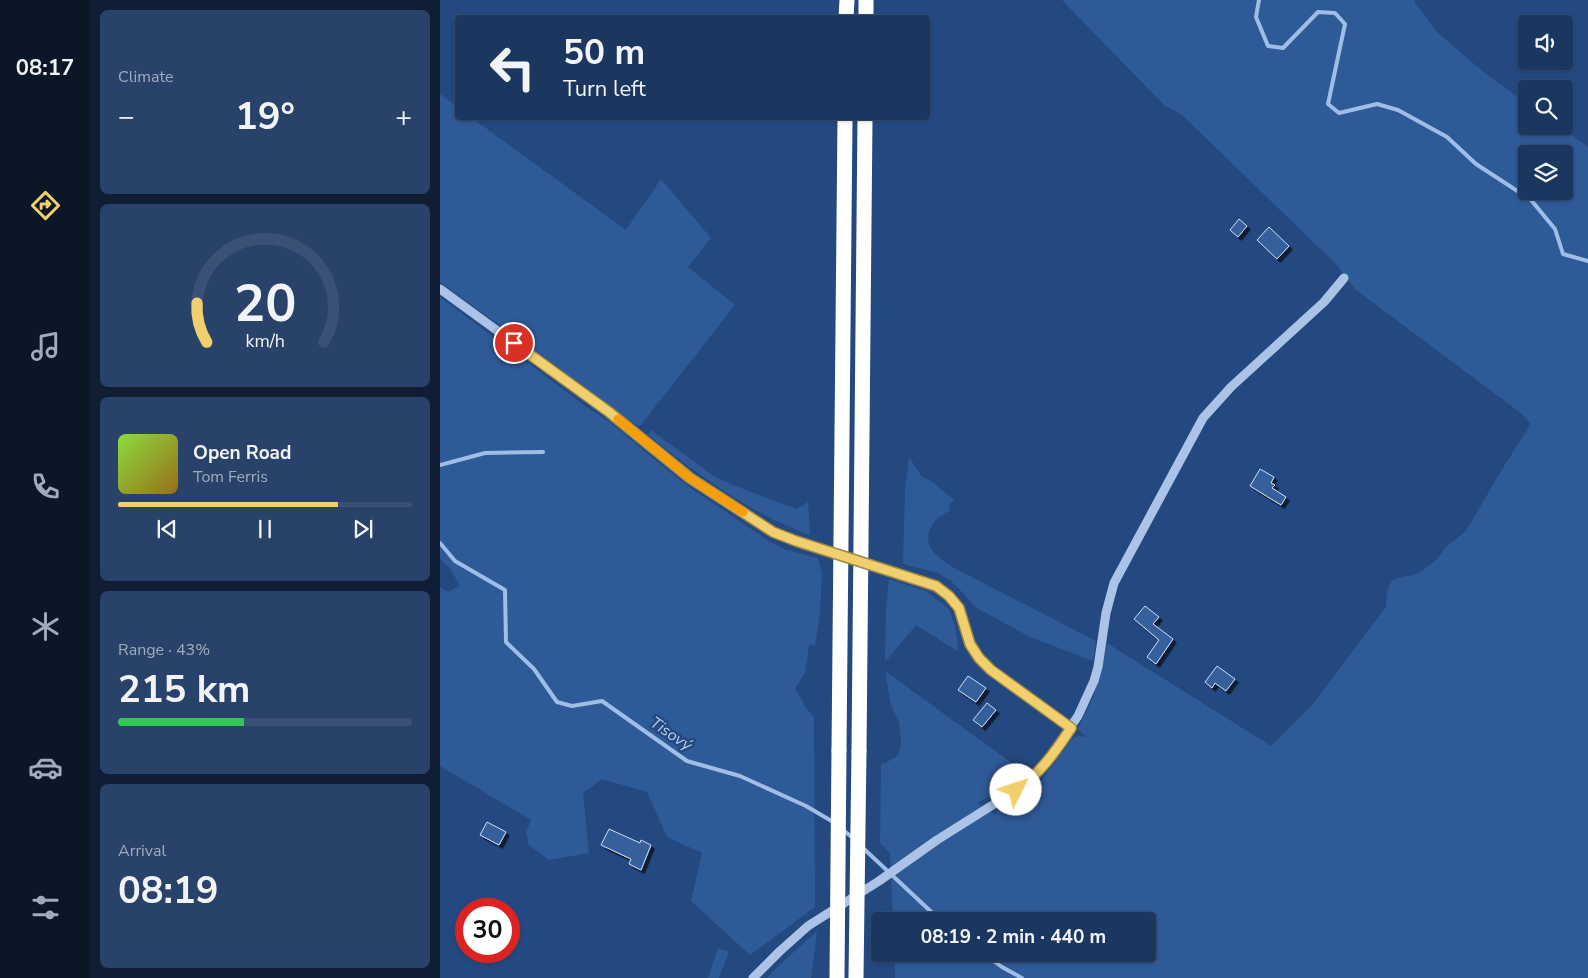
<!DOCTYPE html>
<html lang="en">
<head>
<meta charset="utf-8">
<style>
	:root { --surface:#1b3760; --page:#284269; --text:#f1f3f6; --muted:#a0acbd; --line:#395175; --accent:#f1cf6d }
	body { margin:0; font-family:"Nunito Sans",sans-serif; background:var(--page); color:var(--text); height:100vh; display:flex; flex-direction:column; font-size:19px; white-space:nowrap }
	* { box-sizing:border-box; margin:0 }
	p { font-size:16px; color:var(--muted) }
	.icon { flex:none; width:28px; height:28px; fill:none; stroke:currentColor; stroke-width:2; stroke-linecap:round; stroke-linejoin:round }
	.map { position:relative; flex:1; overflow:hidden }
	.details { display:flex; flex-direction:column; gap:10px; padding:10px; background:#0f1e35; width:350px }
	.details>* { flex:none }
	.hud { position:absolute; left:15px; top:15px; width:475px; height:105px; border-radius:5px; box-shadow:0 1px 4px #0004,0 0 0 1px var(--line); background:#1b3760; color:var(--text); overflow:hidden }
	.tools { position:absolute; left:1078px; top:15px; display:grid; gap:10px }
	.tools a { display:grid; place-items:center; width:55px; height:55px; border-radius:5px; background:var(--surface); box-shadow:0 1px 4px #0004,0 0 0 1px var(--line); font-size:25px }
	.speed { position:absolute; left:15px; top:898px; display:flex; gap:10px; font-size:25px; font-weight:700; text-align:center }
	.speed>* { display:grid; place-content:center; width:65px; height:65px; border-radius:50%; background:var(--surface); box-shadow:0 1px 4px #0004,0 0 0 1px var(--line); line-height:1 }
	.speed .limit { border:8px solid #d22; background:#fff; color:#111 }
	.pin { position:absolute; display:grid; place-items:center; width:42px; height:42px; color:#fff; margin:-21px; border:2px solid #fff; border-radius:50%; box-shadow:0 1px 5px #0007 }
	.me { position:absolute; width:55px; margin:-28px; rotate:49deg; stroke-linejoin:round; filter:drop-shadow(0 0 4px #0008) }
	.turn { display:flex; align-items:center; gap:18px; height:105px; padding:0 25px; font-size:22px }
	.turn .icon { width:65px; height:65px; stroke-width:2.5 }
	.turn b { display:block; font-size:35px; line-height:42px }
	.big { font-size:38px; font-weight:700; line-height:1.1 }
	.details .widget { flex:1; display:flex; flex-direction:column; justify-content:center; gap:8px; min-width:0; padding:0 18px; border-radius:8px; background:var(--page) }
	.details .dial { align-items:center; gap:0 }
	.dial svg { height:130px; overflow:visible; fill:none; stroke:var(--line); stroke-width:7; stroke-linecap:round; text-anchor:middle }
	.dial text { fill:var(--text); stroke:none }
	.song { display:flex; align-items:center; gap:15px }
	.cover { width:60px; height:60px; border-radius:8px; background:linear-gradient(135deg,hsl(90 70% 55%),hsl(40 70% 35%)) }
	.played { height:5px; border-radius:2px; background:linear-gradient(90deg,var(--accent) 75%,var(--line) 75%) }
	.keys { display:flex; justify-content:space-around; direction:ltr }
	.heat { display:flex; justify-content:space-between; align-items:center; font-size:28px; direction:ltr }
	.charge { height:8px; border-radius:4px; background:linear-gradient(90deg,#34c759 43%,var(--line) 0) }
	.trip { position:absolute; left:431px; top:912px; width:285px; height:50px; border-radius:5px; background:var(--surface); box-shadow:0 1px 4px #0004,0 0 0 1px var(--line); font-weight:700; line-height:50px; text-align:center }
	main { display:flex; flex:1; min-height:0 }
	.tabs { display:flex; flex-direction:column; width:90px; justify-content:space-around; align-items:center; background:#0b1626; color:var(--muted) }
	.tabs .icon { width:35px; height:35px }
	.tabs .current { color:var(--accent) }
	.tabs b { font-size:22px; color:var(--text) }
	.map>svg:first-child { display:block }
</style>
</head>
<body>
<main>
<nav class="tabs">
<b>08:17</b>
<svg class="icon current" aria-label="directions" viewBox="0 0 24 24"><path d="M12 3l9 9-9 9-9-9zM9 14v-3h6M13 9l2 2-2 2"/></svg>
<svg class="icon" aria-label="music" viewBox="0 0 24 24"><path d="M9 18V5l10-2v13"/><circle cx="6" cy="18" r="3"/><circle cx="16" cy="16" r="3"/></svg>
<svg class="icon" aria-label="phone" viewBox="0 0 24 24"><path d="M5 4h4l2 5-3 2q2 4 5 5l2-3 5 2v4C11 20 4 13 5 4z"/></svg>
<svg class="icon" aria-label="climate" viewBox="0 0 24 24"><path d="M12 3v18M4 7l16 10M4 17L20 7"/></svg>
<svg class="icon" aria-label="car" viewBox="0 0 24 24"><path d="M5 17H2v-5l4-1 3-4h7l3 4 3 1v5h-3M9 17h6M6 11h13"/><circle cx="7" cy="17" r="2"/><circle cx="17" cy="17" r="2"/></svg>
<svg class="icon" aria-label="filters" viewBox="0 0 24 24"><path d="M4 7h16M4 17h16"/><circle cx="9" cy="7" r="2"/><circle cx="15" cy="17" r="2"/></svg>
</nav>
<section class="details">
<div class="widget"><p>Climate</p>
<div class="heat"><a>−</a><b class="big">19°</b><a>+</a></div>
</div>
<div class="widget dial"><svg viewBox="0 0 100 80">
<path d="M14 69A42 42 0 1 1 86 69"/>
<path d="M14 69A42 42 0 0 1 8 45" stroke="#f1cf6d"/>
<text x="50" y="56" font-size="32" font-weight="700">20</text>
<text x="50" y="72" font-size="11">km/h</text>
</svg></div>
<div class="widget">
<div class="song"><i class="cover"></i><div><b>Open Road</b><p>Tom Ferris</p></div></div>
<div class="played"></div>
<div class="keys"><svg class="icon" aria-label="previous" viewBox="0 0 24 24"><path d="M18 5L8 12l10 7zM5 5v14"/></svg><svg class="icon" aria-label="pause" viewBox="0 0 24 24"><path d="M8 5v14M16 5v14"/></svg><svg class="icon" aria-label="next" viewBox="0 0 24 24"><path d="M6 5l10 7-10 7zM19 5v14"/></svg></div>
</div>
<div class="widget"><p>Range · 43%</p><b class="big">215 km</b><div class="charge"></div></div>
<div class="widget"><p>Arrival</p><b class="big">08:19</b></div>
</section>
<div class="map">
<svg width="1148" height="978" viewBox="0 0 1148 978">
	<defs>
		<filter id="shadow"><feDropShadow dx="3.5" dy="3.5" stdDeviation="0" flood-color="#0009"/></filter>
	</defs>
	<rect width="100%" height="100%" fill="#244980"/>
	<path fill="#2e5a97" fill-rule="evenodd" d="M622,0H975V3L996,31L1041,70L1086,103V126H1119L1148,147V978H455L454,954H708V921H453L450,853L440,843L441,765L458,756L461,744L460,730L459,722L451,705L445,671L587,774L573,785L537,803L554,814L601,781L633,738L638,736L646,737L638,729L654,695L667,643L831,746L872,705L946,607L947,591L952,580L961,577L974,575L983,570L995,561L1006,547L1026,531L1064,466L1086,432L1090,424L1082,414L915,289L897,265L742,115L724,105ZM1086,154H1124V191H1086Z
		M0,94L17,107L18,118H32L186,230L221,179L271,238L248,267L295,305L200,426L196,425L0,282Z
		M0,297L145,406L171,423L226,469L252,489L329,541L343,549L378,558L382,574L380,612L375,646L369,645L365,673L355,688L366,708L374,717L375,907L310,955L251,901L262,853L227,837L207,792L162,779L143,793L149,853L109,860L89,845L86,832L91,820L0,766V587L8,592L20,586L10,568L0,559Z
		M211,430L272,475L293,485L357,509L368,502L370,535C307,512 260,476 208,435Z
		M469,457L482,477L490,480L514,500L509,505L510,510C506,513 501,515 497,519C493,522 491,528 489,532C484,550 502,559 514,568L656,641L653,661L590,637L535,607L523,593L511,581L498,573L463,564L465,491Z
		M449,579L486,591L509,609L515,626L518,643L517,651L476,625L445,662L446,611Z
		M377,931L371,978H327L333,971Z
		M278,948L289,952L279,978H268Z"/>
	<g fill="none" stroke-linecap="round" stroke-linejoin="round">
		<path stroke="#9ebee7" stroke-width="4" d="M819,0L816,17L828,46L843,48L878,12L895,13L905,24L888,104L899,113L937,104L958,110L1007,137L1036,164L1091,200L1115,229L1123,254L1148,261
			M0,465L45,453L103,452
			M0,543L15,561L65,590L66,642L94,669L117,702L132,706L162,701L247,761L300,776L366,806L395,823
			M402,829L414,839
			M423,848L501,921
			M544,954L562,967L582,978"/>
	</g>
	<path fill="#34609c" stroke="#cddef5" filter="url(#shadow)" d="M799,219L807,226L798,237L790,230Z
		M829,227L849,246L837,259L817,240Z
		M820,469L834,477L831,483L835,485L832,488L846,497L841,505L810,486Z
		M705,606L719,617L713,624L733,639L716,664L707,657L719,640L694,619Z
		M777,666L795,679L786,691L775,683L772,688L765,682Z
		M528,676L546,688L536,702L518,690Z
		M547,703L556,710L542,727L533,720Z
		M47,822L66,832L59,845L40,835Z
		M169,829L200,843L201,840L211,845L201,870L189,864L191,859L161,845Z"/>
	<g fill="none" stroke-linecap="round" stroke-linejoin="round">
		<path stroke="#aac3e6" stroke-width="9" d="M0,289L169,412L250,478L333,532L356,541
			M468,577C477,580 489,582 497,587C523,603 520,618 529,642C534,653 543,662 551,670L631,728
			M313,978L340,951L368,926L439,881L497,840L586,784L609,758L638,716L654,681L658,667L666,613L674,583L763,418L791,387L884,302L904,278"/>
		<path stroke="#fff" stroke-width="15" d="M406,18L407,0
			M426,18V0
			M399,750L405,118
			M419,751L425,118"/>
		<path stroke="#aac3e6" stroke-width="9" d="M356,541L468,577"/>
		<path stroke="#fff" stroke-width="15" d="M397,978L399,750
			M416,978L419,751"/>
	</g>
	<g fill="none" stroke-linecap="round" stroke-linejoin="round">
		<defs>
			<path id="route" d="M74,343L169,412L250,478L333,532L356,541L496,586L509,596L519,608L530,644L539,658L551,670L631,728C616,751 599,775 576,790"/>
		</defs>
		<use href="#route" stroke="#9d8747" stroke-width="12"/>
		<use href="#route" stroke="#f1cf6d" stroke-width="9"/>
		<path stroke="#f59e0b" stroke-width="9" d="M178,419L250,478L303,512"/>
	</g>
	<g text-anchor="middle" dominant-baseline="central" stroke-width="5" stroke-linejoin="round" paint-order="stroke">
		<g font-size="16" font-style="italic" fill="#b5ceee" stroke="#244980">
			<text transform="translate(231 734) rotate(34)">Tisový</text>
		</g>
	</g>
</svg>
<div class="tools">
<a><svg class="icon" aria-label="sound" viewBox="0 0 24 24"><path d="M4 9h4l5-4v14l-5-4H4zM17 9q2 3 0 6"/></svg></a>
<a><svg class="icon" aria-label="search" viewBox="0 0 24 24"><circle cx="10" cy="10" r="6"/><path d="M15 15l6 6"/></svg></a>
<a><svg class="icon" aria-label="layers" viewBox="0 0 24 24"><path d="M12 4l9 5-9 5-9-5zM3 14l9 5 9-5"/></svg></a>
</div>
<div class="speed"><div class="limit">30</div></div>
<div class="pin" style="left:74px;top:343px;background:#d93025"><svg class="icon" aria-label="arrive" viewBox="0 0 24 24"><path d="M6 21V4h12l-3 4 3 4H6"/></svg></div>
<svg class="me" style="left:576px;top:790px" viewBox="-20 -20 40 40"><circle r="19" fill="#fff"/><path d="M0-13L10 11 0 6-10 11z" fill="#f1cf6d"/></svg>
<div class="trip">08:19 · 2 min · 440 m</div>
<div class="hud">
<div class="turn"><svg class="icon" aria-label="left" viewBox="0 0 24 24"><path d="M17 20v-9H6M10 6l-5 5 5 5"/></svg><div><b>50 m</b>Turn left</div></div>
</div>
</div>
</main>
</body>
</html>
